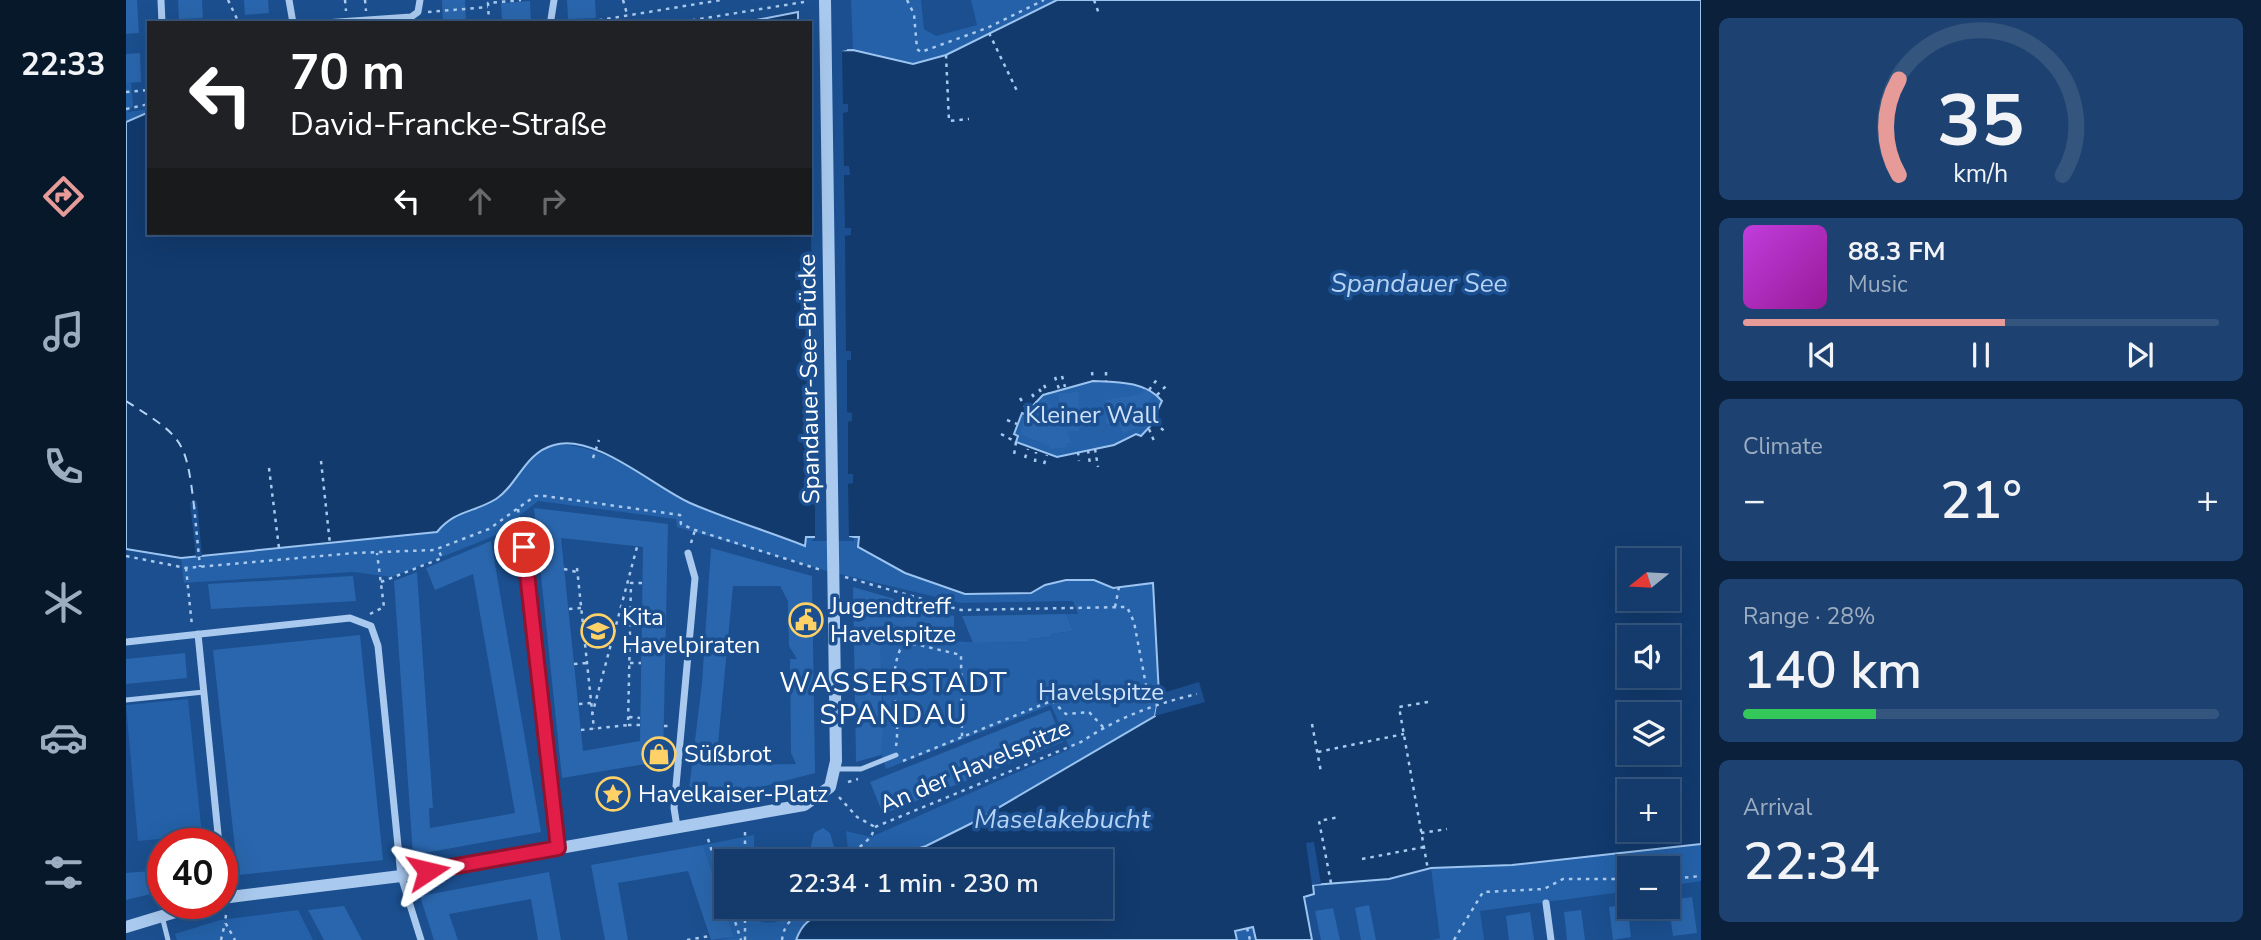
<!DOCTYPE html>
<html lang="en">
<head>
<meta charset="utf-8">
<style>
	:root { --surface:#143b6b; --page:#1d4271; --text:#f1f3f6; --muted:#9dadc1; --line:#33557e; --accent:#e69b98 }
	body { margin:0; font-family:"Nunito Sans",sans-serif; background:var(--page); color:var(--text); height:100vh; display:flex; flex-direction:column; font-size:26px; white-space:nowrap }
	* { box-sizing:border-box; margin:0 }
	p { font-size:23px; color:var(--muted) }
	.icon { flex:none; width:38px; height:38px; fill:none; stroke:currentColor; stroke-width:2; stroke-linecap:round; stroke-linejoin:round }
	.map { position:relative; flex:1; overflow:hidden }
	.side { display:flex; flex-direction:column; gap:18px; padding:18px; background:#0b203b; width:560px }
	.side>* { flex:none }
	.top-card { position:absolute; left:21px; top:21px; width:665px; height:214px; border-radius:0px; box-shadow:0 7px 28px #0002,0 0 0 2px var(--line); background:#202124; color:#fff; overflow:hidden }
	.needle { width:46px; rotate:252deg }
	.controls { position:absolute; left:1491px; top:548px; display:grid; gap:14px }
	.controls a { display:grid; place-items:center; width:63px; height:63px; border-radius:0px; background:var(--surface); box-shadow:0 7px 28px #0002,0 0 0 2px var(--line); font-size:35px }
	.speed { position:absolute; left:21px; top:828px; display:flex; gap:14px; font-size:35px; font-weight:700; text-align:center }
	.speed>* { display:grid; place-content:center; width:91px; height:91px; border-radius:50%; background:var(--surface); box-shadow:0 7px 28px #0002,0 0 0 2px var(--line); line-height:1 }
	.speed .limit { border:10px solid #d22; background:#fff; color:#111 }
	.pin { position:absolute; display:grid; place-items:center; width:60px; height:60px; color:#fff; margin:-30px; border:4px solid #fff; border-radius:50%; box-shadow:0 2px 7px #0007 }
	.me { position:absolute; width:77px; margin:-38px; rotate:80deg; stroke-linejoin:round; filter:drop-shadow(0 0 5px #0008) }
	.turn { display:flex; align-items:center; gap:24px; height:147px; padding:0 28px; font-size:32px }
	.turn .icon { width:91px; height:91px; stroke-width:2.5 }
	.turn b { display:block; font-size:49px; line-height:60px }
	.lanes { display:flex; align-items:center; height:66px; padding:0 28px; background:#0003; justify-content:center; gap:35px; direction:ltr }
	.lanes .off { opacity:.35 }
	.big { font-size:52px; font-weight:600; line-height:1.1 }
	.side .tile { flex:1; display:flex; flex-direction:column; justify-content:center; gap:10px; min-width:0; padding:0 24px; border-radius:10px; background:var(--page) }
	.side .dial { align-items:center; gap:0 }
	.dial svg { height:182px; overflow:visible; fill:none; stroke:var(--line); stroke-width:7; stroke-linecap:round; text-anchor:middle }
	.dial text { fill:var(--text); stroke:none }
	.song { display:flex; align-items:center; gap:21px }
	.cover { width:84px; height:84px; border-radius:10px; background:linear-gradient(135deg,hsl(290 70% 55%),hsl(300 70% 35%)) }
	.played { height:7px; border-radius:4px; background:linear-gradient(90deg,var(--accent) 55%,var(--line) 55%) }
	.keys { display:flex; justify-content:space-around; direction:ltr }
	.heat { display:flex; justify-content:space-between; align-items:center; font-size:38px; direction:ltr }
	.charge { height:10px; border-radius:5px; background:linear-gradient(90deg,#34c759 28%,var(--line) 0) }
	.trip { position:absolute; left:588px; top:849px; width:399px; height:70px; border-radius:0px; background:var(--surface); box-shadow:0 7px 28px #0002,0 0 0 2px var(--line); font-weight:600; line-height:70px; text-align:center }
	main { display:flex; flex:1; min-height:0 }
	.dock { display:flex; flex-direction:column; width:126px; justify-content:space-around; align-items:center; background:#08182b; color:var(--muted) }
	.dock .icon { width:49px; height:49px }
	.dock .active { color:var(--accent) }
	.dock b { font-size:32px; color:var(--text) }
	.map>svg:first-child { display:block }
</style>
</head>
<body>
<main>
<nav class="dock">
<b>22:33</b>
<svg class="icon active" aria-label="directions" viewBox="0 0 24 24"><path d="M12 3l9 9-9 9-9-9zM9 14v-3h6M13 9l2 2-2 2"/></svg>
<svg class="icon" aria-label="music" viewBox="0 0 24 24"><path d="M9 18V5l10-2v13"/><circle cx="6" cy="18" r="3"/><circle cx="16" cy="16" r="3"/></svg>
<svg class="icon" aria-label="phone" viewBox="0 0 24 24"><path d="M5 4h4l2 5-3 2q2 4 5 5l2-3 5 2v4C11 20 4 13 5 4z"/></svg>
<svg class="icon" aria-label="climate" viewBox="0 0 24 24"><path d="M12 3v18M4 7l16 10M4 17L20 7"/></svg>
<svg class="icon" aria-label="car" viewBox="0 0 24 24"><path d="M5 17H2v-5l4-1 3-4h7l3 4 3 1v5h-3M9 17h6M6 11h13"/><circle cx="7" cy="17" r="2"/><circle cx="17" cy="17" r="2"/></svg>
<svg class="icon" aria-label="filters" viewBox="0 0 24 24"><path d="M4 7h16M4 17h16"/><circle cx="9" cy="7" r="2"/><circle cx="15" cy="17" r="2"/></svg>
</nav>
<div class="map">
<svg width="1575" height="940" viewBox="0 0 1575 940">
	<rect width="100%" height="100%" fill="#1b4f8f"/>
	<path fill="#2461a8" d="M725,0H795L798,29L810,36L851,25L845,0H931L820,55L787,64L727,50Z
		M0,83H5L7,106L2,112L23,109V112L0,122Z
		M967,381C991,382 1019,381 1036,401L1028,417L1030,420L1014,436L1010,435L988,445L932,457L890,442L888,434L896,413L900,414L917,395Z
		M430,444C486,447 515,479 562,502C599,520 641,530 679,546L680,537H733L734,547L779,573L839,594L905,593L919,585L940,580H968L987,588L1027,583L1033,695L1029,716C986,742 943,767 900,792C845,824 788,861 723,861L720,831L745,837L944,749L925,705L760,769L755,753L757,693L753,634L755,628L766,624C808,645 857,643 902,642V639L924,637L925,634L947,631L940,614H952L947,601L835,603L701,571L551,527L550,519L412,501L368,536L266,577L227,572L58,583L55,558L311,532L322,518L372,498L396,467L416,450Z
		M62,699L76,835L12,841L0,705Z
		M628,835V861H600V906L628,907V920C664,929 649,912 672,907C684,904 700,907 712,907C692,919 680,914 670,940H592L608,937L577,845Z
		M1575,844V881L1542,886V868H1503V891L1354,911L1358,940H1306L1314,938L1305,868L1386,865Z
		M172,910L187,940H51L49,934L94,920Z
		M1127,927L1130,940H1111L1109,931Z"/>
	<path fill="#123a6d" stroke="#9cc4f0" stroke-width="2" fill-rule="evenodd" d="M931,0H1575V844L1386,865L1305,868L1263,879L1187,885L1188,894L1178,897L1186,940H1130L1127,927L1109,931L1111,940H670C680,914 692,919 712,907L975,906V861H752L800,846L848,822L1029,716L1033,695L1027,583L987,588L968,580H940L919,585L905,593L839,594L779,573L732,547L733,537H680L679,546C641,531 601,519 564,503C528,487 469,433 428,445C398,453 392,485 370,499C347,513 329,510 311,532L55,558L0,549V122L23,112V233H684V51L727,50L787,64L820,55ZM967,381C991,382 1019,381 1036,401L1028,417L1030,420L1015,436L1010,434L988,445L931,457L890,442L892,436L888,434L896,413L899,414L917,395ZM1503,560H1542V598H1503ZM1503,637H1542V676H1503ZM1503,714H1542V752H1503ZM1503,791H1542V830H1503Z
		M672,12V23H615Z"/>
	<path fill="#1b4f8f" d="M721,47V50L716,51L717,104H722V112L717,113L718,166H723L724,175H718L719,228H725V235L719,236L720,351H725V360H721V412L726,413V421L722,422V474H727V483L722,484L723,537L728,538V541H685L689,538V484H684V476H689L688,423L684,422V415L688,414L687,361H682V353L687,352L685,237H681V233H684L685,228L684,48Z
		M71,501L76,556L70,557L64,502Z
		M1073,682L1079,702L1029,716L1033,694Z
		M1188,842L1195,884L1186,885L1180,843Z"/>
	<g fill="none" stroke-linecap="round" stroke-linejoin="round">
		<path stroke="#b5d3f5" stroke-width="2" stroke-dasharray="9 7" stroke-linecap="butt" d="M0,401C56,437 60,438 68,506"/>
	</g>
	<path fill="#2a66ad" fill-rule="evenodd" d="M0,0H11L13,33L0,34Z
		M52,0H76L77,18L53,19Z
		M118,0H142L143,13L119,15Z
		M316,0H339L340,23H317Z
		M441,0H469L470,18L442,19Z
		M404,1L405,23H376L375,3Z
		M14,53L15,82L0,83V54Z
		M1019,389L1027,395L1016,411L1022,416L1011,428L997,433L993,424H980V400L1015,394Z
		M953,392V431H941L945,443L940,444L942,447L923,449L924,446L894,434L898,415L912,407L911,404L919,399L937,420L932,394Z
		M408,508L542,524L537,761L436,778ZM435,538L517,547L514,741L457,751Z
		M365,541L415,832L287,855L268,581L291,572L307,808H303L304,828L389,813L347,574L309,590L300,568Z
		M585,548L686,576L689,773L561,806L576,683ZM607,586H654L662,601L663,646L671,659H664L665,753L670,764L590,765Z
		M227,576L230,601L85,609L82,584Z
		M727,587L828,616V641L783,632L767,624L758,625L754,630L757,733L755,755L730,762Z
		M940,614L947,631L925,634L924,637L902,639V642L847,643L836,616Z
		M234,635L257,860L112,875L87,650Z
		M59,653L61,678L0,684V659Z
		M924,710L937,742L757,814L744,782Z
		M697,828L704,833L712,861H671L679,847L684,850L688,833Z
		M577,845L608,937L585,940L562,871L492,883L502,940H479L465,865Z
		M37,870V891L0,900V873Z
		M423,872L435,940H412L405,899L323,914L332,940H308L294,896Z
		M1566,897L1571,933L1547,936L1542,900Z
		M1501,904L1505,937L1487,940L1483,907Z
		M1243,905L1250,940H1235L1229,908Z
		M218,906L236,940H198L182,910Z
		M1207,908L1214,940H1195L1189,911Z
		M1455,910L1459,940H1441L1438,912Z
		M1404,912L1408,940H1383L1380,916Z"/>
	<g fill="none" stroke-linecap="round" stroke-linejoin="round">
		<path stroke="#a9c9ee" stroke-width="2.5" stroke-dasharray="3.5 5" stroke-linecap="butt" d="M102,0L113,23
			M219,0L220,11
			M239,0L240,11
			M497,0L501,14
			M781,0L788,14L791,49L795,52L861,28L918,0
			M968,0L973,14
			M302,12L362,7
			M363,23L362,3L395,0
			M456,23L595,0
			M549,23L678,2
			M863,33L892,93
			M820,55L823,121L843,119
			M0,92L23,90
			M0,109L23,104
			M966,372L967,381
			M980,372V382
			M936,376L939,387
			M929,377L933,389
			M918,385L922,393
			M913,389L917,395
			M1023,390L1032,378
			M906,394L911,402
			M1031,395L1041,385
			M894,398L902,411
			M881,420L891,424
			M1029,422L1039,432
			M1023,429L1028,441
			M875,434L890,442L888,455
			M969,449L972,467
			M962,450L964,464
			M952,452L953,461
			M467,458L473,440
			M899,458L902,449
			M195,461L204,544
			M909,462L910,452
			M918,464L921,455
			M143,468L153,548
			M68,506L74,567
			M392,509L396,537
			M565,543L569,530
			M0,556L60,568L229,553L308,550L363,529L409,496H419L554,515L555,524L569,530L695,570
			M60,568L66,626
			M451,568L468,729
			M438,569L451,572
			M719,577L835,610L1001,607L1008,622L1024,706
			M255,582L316,558L312,549
			M989,607L993,587
			M443,609L455,608
			M244,614L258,607L251,553
			M504,623H516
			M504,663H515
			M448,664L461,663
			M926,701L940,714L963,712L977,727
			M1302,702L1273,707L1302,870
			M453,704L465,703
			M466,715L511,547
			M503,717L514,718
			M1186,724L1195,772
			M514,725H502L505,583H516
			M538,726H545
			M455,730L502,725
			M770,746C775,715 761,680 774,650L789,644L835,655L836,737
			M1192,752L1278,734
			M777,761L930,699
			M722,782L732,779
			M713,797L731,817L749,827
			M749,827L955,742C991,718 1028,704 1071,694
			M1295,833L1321,829
			M582,839L600,895
			M1236,859L1298,847
			M619,861V832
			M727,861V853L745,837L749,827
			M1542,879L1575,876
			M1205,883L1193,821L1213,817
			M604,906L615,940
			M100,915L99,922L109,940
			M1121,928L1124,940
			M95,940L99,923
			M561,940L584,936
			M619,940V906
			M656,940C658,922 669,916 684,906
			M1328,940L1357,892L1418,889L1437,879H1503"/>
		<path stroke="#a9c9ee" stroke-width="5" d="M0,700L78,692
			M709,769H735L770,755
			M36,916L42,940"/>
		<path stroke="#a9c9ee" stroke-width="7" d="M35,0L36,23
			M163,0L167,23
			M425,19L428,0
			M198,23L285,17L292,12L294,0
			M398,547L432,848
			M72,634L93,844
			M0,642L224,618L245,626L252,646L275,876L295,940
			M551,827L548,808L569,578L562,553
			M96,880L98,898
			M1420,903L1425,940"/>
		<path stroke="#a9c9ee" stroke-width="12" d="M96,898L275,876L678,805L704,787L710,761L699,0
			M0,927L79,903"/>
	</g>
	<g fill="none" stroke-linecap="round" stroke-linejoin="round">
		<defs>
			<path id="route" d="M302,871L432,848L398,547"/>
		</defs>
		<use href="#route" stroke="#92132f" stroke-width="18"/>
		<use href="#route" stroke="#e11d48" stroke-width="12"/>
	</g>
	<defs>
		<symbol id="civic-ring" viewBox="-11 -11 22 22"><circle r="9.5" fill="#1b4f8f" stroke="#ffd166" stroke-width="1.5"/><path d="M-.6-6.5H3V-4.5H.6V-3L4-1V1h2V6H-6V1h2V-1L-.6-3ZM-1.2 2.5V6h2.4V2.5Z" fill="#ffd166"/></symbol>
		<symbol id="school-ring" viewBox="-11 -11 22 22"><circle r="9.5" fill="#1b4f8f" stroke="#ffd166" stroke-width="1.5"/><path d="M0-5L7-2L0 1L-7-2ZM-4 1L0 2.5L4 1V4Q0 6-4 4Z" fill="#ffd166"/></symbol>
		<symbol id="shop-ring" viewBox="-11 -11 22 22"><circle r="9.5" fill="#1b4f8f" stroke="#ffd166" stroke-width="1.5"/><path d="M-5-2.5h2.3a2.7 3.5 0 0 1 5.4 0H5L5.5 6h-11ZM-1.5-2.5h3a1.5 2.3 0 0 0-3 0Z" fill="#ffd166"/></symbol>
		<symbol id="sight-ring" viewBox="-11 -11 22 22"><circle r="9.5" fill="#1b4f8f" stroke="#ffd166" stroke-width="1.5"/><path d="M0-6L1.8-2.2L6-1.7L2.9 1.2L3.7 5.4L0 3.3L-3.7 5.4L-2.9 1.2L-6-1.7L-1.8-2.2Z" fill="#ffd166"/></symbol>
	</defs>
	<g fill-rule="evenodd">
		<use href="#civic-ring" x="661" y="601" width="38" height="38"/>
		<use href="#school-ring" x="453" y="612" width="38" height="38"/>
		<use href="#shop-ring" x="514" y="735" width="38" height="38"/>
		<use href="#sight-ring" x="468" y="775" width="38" height="38"/>
	</g>
	<g text-anchor="middle" dominant-baseline="central" stroke-width="7" stroke-linejoin="round" paint-order="stroke">
		<g font-size="24" fill="#fff" stroke="#1b4f8f">
			<text transform="translate(683 379) rotate(-91)">Spandauer-See-Brücke</text>
			<text transform="translate(849 766) rotate(-23)">An der Havelspitze</text>
		</g>
		<g font-size="24" fill="#cfe3fa" stroke="#1b4f8f">
			<text x="966" y="415">Kleiner Wall</text>
			<text x="975" y="692">Havelspitze</text>
		</g>
		<g font-size="24" fill="#fff" stroke="#1b4f8f" text-anchor="start">
			<text x="704" y="606">Jugendtreff<tspan x="704" dy="28">Havelspitze</tspan></text>
			<text x="496" y="617">Kita<tspan x="496" dy="28">Havelpiraten</tspan></text>
			<text x="558" y="754">Süßbrot</text>
			<text x="512" y="794">Havelkaiser-Platz</text>
		</g>
		<g font-size="26" font-style="italic" fill="#b5d3f5" stroke="#1b4f8f">
			<text x="1293" y="283">Spandauer See</text>
			<text x="936" y="819">Maselakebucht</text>
		</g>
		<g font-size="28" letter-spacing="2" fill="#fff" stroke="#1b4f8f">
			<text x="768" y="683">WASSERSTADT<tspan x="768" dy="32">SPANDAU</tspan></text>
		</g>
	</g>
</svg>
<div class="controls">
<a><svg class="needle" viewBox="-14 -14 28 28"><path d="M0-13l5 13h-10z" fill="#e53935"/><path d="M0 13l5-13h-10z" fill="#9dadc1"/></svg></a>
<a><svg class="icon" aria-label="sound" viewBox="0 0 24 24"><path d="M4 9h4l5-4v14l-5-4H4zM17 9q2 3 0 6"/></svg></a>
<a><svg class="icon" aria-label="layers" viewBox="0 0 24 24"><path d="M12 4l9 5-9 5-9-5zM3 14l9 5 9-5"/></svg></a>
<a>+</a>
<a>−</a>
</div>
<div class="speed"><div class="limit">40</div></div>
<div class="pin" style="left:398px;top:547px;background:#d93025"><svg class="icon" aria-label="arrive" viewBox="0 0 24 24"><path d="M6 21V4h12l-3 4 3 4H6"/></svg></div>
<svg class="me" style="left:302px;top:871px" viewBox="-20 -20 40 40"><path d="M0-17L14 15 0 8-14 15z" fill="#e11d48" stroke="#fff" stroke-width="4"/></svg>
<div class="trip">22:34 · 1 min · 230 m</div>
<div class="top-card">
<div class="turn"><svg class="icon" aria-label="left" viewBox="0 0 24 24"><path d="M17 20v-9H6M10 6l-5 5 5 5"/></svg><div><b>70 m</b>David-Francke-Straße</div></div>
<div class="lanes"><svg class="icon" aria-label="left" viewBox="0 0 24 24"><path d="M17 20v-9H6M10 6l-5 5 5 5"/></svg><svg class="icon off" aria-label="ahead" viewBox="0 0 24 24"><path d="M12 20V5M6 11l6-6 6 6"/></svg><svg class="icon off" aria-label="right" viewBox="0 0 24 24"><path d="M7 20v-9h11M14 6l5 5-5 5"/></svg></div>
</div>
</div>
<section class="side">
<div class="tile dial"><svg viewBox="0 0 100 80">
<path d="M14 69A42 42 0 1 1 86 69"/>
<path d="M14 69A42 42 0 0 1 14 27" stroke="#e69b98"/>
<text x="50" y="56" font-size="32" font-weight="700">35</text>
<text x="50" y="72" font-size="11">km/h</text>
</svg></div>
<div class="tile">
<div class="song"><i class="cover"></i><div><b>88.3 FM</b><p>Music</p></div></div>
<div class="played"></div>
<div class="keys"><svg class="icon" aria-label="previous" viewBox="0 0 24 24"><path d="M18 5L8 12l10 7zM5 5v14"/></svg><svg class="icon" aria-label="pause" viewBox="0 0 24 24"><path d="M8 5v14M16 5v14"/></svg><svg class="icon" aria-label="next" viewBox="0 0 24 24"><path d="M6 5l10 7-10 7zM19 5v14"/></svg></div>
</div>
<div class="tile"><p>Climate</p>
<div class="heat"><a>−</a><b class="big">21°</b><a>+</a></div>
</div>
<div class="tile"><p>Range · 28%</p><b class="big">140 km</b><div class="charge"></div></div>
<div class="tile"><p>Arrival</p><b class="big">22:34</b></div>
</section>
</main>
</body>
</html>
